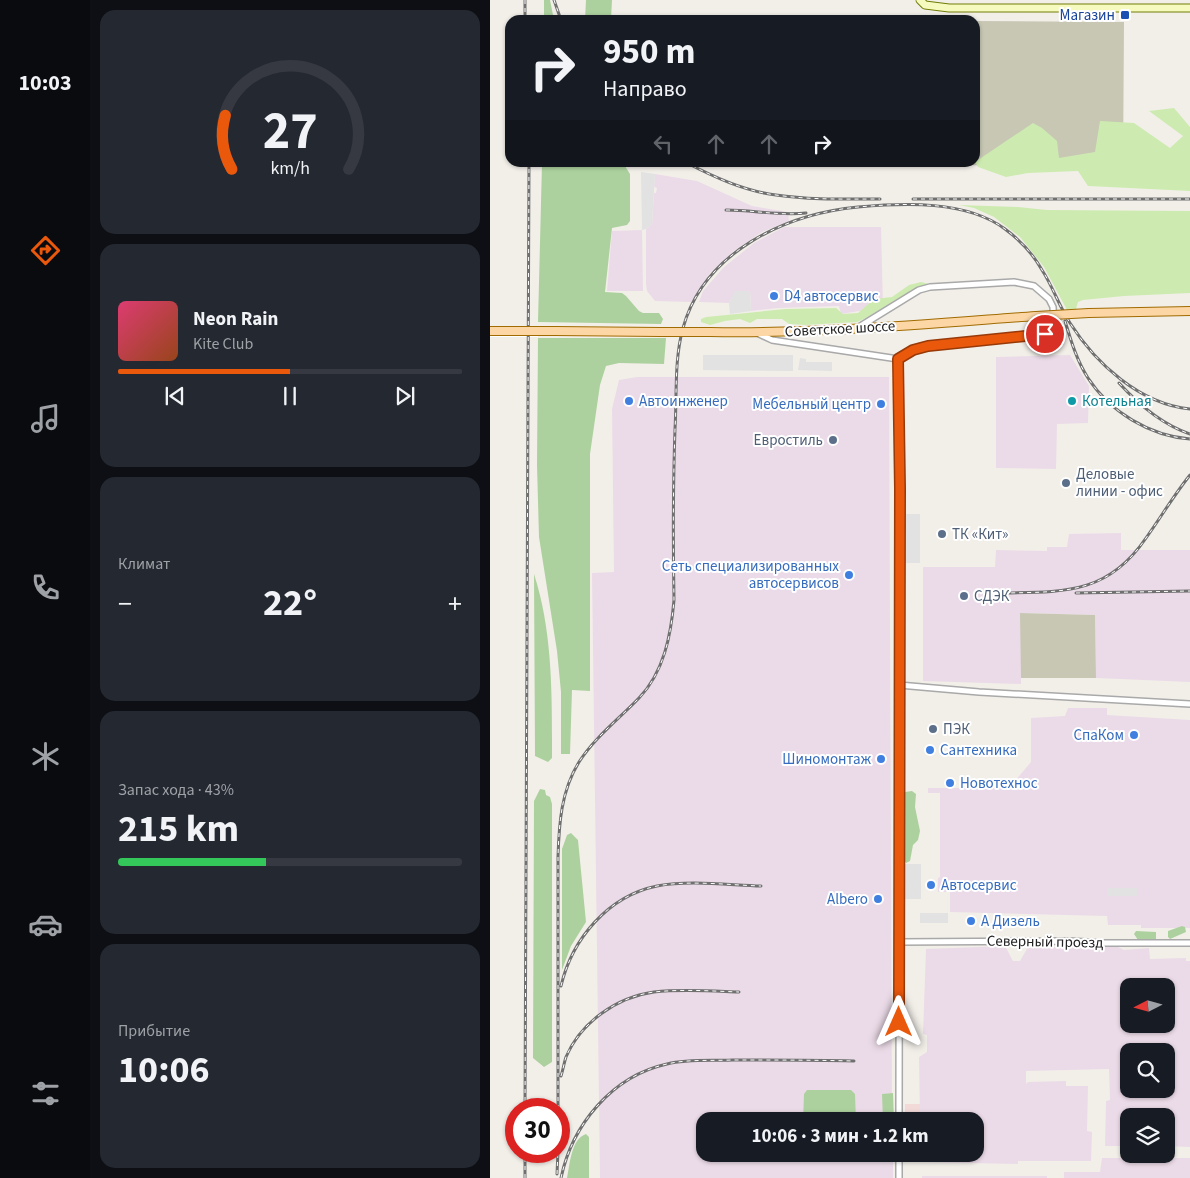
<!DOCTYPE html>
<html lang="ru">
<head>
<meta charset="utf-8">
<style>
	:root { --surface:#171b24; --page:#242831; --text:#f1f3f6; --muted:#9ea1a6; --line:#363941; --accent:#ea580c }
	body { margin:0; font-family:"Source Sans 3",sans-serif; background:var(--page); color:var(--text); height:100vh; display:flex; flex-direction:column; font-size:19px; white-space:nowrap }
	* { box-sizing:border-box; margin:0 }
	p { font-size:16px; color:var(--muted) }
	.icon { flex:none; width:28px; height:28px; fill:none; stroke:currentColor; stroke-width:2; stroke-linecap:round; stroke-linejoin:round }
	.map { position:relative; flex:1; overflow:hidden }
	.side { display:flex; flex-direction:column; gap:10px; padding:10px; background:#0d0f14; width:400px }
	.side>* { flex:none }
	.hud { position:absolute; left:15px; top:15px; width:475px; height:152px; border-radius:15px; box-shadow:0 1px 4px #0004; background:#171b24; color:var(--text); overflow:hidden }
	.needle { width:32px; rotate:264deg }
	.controls { position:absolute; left:630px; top:978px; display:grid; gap:10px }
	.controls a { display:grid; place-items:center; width:55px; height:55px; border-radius:10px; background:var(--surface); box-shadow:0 1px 4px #0004; font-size:25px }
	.speed { position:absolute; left:15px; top:1098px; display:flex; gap:10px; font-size:25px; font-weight:700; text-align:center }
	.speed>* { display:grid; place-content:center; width:65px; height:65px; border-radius:50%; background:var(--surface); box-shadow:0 1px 4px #0004; line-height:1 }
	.speed .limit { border:8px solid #d22; background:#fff; color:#111 }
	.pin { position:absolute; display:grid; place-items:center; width:42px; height:42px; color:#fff; margin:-21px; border:2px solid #fff; border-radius:50%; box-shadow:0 1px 5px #0007 }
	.me { position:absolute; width:55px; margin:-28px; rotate:0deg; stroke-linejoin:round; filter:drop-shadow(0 0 4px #0008) }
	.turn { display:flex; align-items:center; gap:18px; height:105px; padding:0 15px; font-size:22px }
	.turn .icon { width:65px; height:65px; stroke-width:2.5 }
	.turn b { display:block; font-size:35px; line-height:42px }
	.lanes { display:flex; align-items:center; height:48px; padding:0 15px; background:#0003; justify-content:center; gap:25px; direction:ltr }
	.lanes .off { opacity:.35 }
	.big { font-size:38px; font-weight:700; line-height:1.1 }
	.side .tile { flex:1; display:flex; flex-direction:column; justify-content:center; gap:8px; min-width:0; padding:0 18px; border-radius:15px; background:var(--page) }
	.side .dial { align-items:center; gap:0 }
	.dial svg { height:130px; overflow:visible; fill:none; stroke:var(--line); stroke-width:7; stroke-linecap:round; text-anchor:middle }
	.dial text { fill:var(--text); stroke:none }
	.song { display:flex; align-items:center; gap:15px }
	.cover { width:60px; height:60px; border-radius:8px; background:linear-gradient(135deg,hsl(340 70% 55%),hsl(20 70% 35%)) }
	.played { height:5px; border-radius:2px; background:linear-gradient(90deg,var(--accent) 50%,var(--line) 50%) }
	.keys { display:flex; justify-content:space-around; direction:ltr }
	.heat { display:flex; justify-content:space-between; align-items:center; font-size:28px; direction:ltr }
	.charge { height:8px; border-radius:4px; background:linear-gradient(90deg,#34c759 43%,var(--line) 0) }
	.trip { position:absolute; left:206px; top:1112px; width:288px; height:50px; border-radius:15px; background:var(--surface); box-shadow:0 1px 4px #0004; font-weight:700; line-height:50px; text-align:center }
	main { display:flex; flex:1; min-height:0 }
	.tab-bar { display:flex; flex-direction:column; width:90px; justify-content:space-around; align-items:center; background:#090b0e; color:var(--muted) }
	.tab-bar .icon { width:35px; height:35px }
	.tab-bar .active { color:var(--accent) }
	.tab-bar b { font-size:22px; color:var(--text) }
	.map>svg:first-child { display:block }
</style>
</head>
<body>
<main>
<nav class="tab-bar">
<b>10:03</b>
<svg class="icon active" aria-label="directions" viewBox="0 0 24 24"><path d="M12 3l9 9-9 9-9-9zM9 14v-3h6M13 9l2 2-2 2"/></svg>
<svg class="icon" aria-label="music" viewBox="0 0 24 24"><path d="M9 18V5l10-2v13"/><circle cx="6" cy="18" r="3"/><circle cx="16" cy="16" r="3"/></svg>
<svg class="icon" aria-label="phone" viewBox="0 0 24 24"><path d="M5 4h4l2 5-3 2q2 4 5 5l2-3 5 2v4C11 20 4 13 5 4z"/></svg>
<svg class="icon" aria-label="climate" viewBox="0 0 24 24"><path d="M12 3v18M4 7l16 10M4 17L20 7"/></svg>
<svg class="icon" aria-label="car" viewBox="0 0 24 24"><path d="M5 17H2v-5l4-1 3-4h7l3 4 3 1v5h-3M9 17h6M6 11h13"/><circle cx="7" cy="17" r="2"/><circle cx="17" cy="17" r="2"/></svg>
<svg class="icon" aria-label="filters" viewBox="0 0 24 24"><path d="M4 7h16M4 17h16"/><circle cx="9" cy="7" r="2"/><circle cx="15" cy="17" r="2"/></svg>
</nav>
<section class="side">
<div class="tile dial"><svg viewBox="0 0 100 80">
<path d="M14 69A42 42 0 1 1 86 69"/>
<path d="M14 69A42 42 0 0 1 10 36" stroke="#ea580c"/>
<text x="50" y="56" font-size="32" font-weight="700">27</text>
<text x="50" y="72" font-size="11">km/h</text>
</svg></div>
<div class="tile">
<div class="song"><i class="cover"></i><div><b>Neon Rain</b><p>Kite Club</p></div></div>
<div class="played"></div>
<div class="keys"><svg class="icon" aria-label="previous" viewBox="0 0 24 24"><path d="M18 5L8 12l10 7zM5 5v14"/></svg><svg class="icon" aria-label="pause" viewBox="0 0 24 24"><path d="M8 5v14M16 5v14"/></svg><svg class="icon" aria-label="next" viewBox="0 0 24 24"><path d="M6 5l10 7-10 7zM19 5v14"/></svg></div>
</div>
<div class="tile"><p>Климат</p>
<div class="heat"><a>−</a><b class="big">22°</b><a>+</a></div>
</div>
<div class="tile"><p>Запас хода · 43%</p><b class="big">215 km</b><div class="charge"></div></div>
<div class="tile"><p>Прибытие</p><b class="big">10:06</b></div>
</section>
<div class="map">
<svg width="700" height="1178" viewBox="0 0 700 1178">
	<rect width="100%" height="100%" fill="#f2efe9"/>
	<path fill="#f2dad9" d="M415,1104H430V1121H415Z"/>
	<path fill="#ebdbe8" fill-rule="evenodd" d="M165,174L207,181L262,206L298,212L299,221L272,232L245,250L220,273L201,302L165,301L157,291L156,284V229L162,224L164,193H166L167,188L164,187Z
		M294,227H391L393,307L351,314L349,306L288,308L261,311L260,291H246L239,303L209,302L213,291L234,267L264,243Z
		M152,230L153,291H117L122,231Z
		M580,355L599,386L598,423L567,424L566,469L506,468V357Z
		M147,377H399L402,1121H215V1154H403V1178H110L102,573L124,572L122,409L129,380Z
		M631,533V550H700V682L606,678L605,615L531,613V684L433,681V567H505L506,550L557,551V547H577L579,534Z
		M578,708H617V715L700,720V928H651V925H618L617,916L460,912V892H448V878L450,877V793H438V788H519L541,762V718L575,716Z
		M515,946L523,961H530L538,947H628L634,950L659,948L660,959L696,958V961H700V1147L676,1146V1116H639V1146H615L616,1101L620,1100L619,1069L536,1071V1084L538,1082L576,1081V1086H598L597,1131L602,1132L601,1161H528V1164L429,1162V1154H485V1121H430L429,1057L437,1052V1035L433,1034L436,949ZM676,986V1024H639V986ZM639,1051H676V1089H639Z
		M612,1158H700V1178H574V1172H610Z
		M432,1176H557V1178H432Z"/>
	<path fill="#c7c7b4" d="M485,21L634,22L633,166L420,165V162H485Z
		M530,613L605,615L606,678H531Z"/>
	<path fill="#cdebb0" d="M684,108L700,127V191L598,186L588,171L538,173L516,177L488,167L485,162L543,123L552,128L567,141L569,158L605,152L610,121L644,123L680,148L693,136L659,111Z
		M469,205L528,207L557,210L700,211V293L634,296L593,300L588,302L586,309L577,310L554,267L530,237L504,217L484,208Z
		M431,282L443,285L423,290L376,318L367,322L315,325L299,324L292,319H267L260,323L250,319L235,321L220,325L211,322V319L216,317L295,309L346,308L353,314L368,313L384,299L402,297L419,285Z"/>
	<path fill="#add19e" d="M54,0H60L64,20H54Z
		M96,0H122L121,20H95Z
		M52,163H133L140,174V221L137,225L122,228L115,292L132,293L136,296L149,311L153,313H169L173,319L171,324L48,322Z
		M48,338H176L174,364L129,363L116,366L110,385L100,454V691L82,690L80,754H71V692L67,651L49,537L47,465Z
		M44,574C63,633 62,696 62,758L58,762L45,756Z
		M50,789L55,790L56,795L60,797L62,804V1062L54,1067L43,1058L44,801Z
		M415,792L422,791L426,794L425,807L430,831L428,840L423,845L420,861L416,863L413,859V796Z
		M81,833L88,840L96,922L81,946L72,970V849L77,835Z
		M692,926L695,927L696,932L680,939L678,937V931Z
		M646,931L666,932V939L648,940L644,934Z
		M317,1090H361L365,1094L366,1121H313L314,1094Z
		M403,1093L404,1121H393L392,1094Z
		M96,1134L99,1137V1178H77C80,1164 81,1139 96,1134Z"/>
	<path fill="#e2e2e2" d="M151,172L165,174L162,224L156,229L152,230Z
		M245,291H260L261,311L240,314L239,303Z
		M213,355H303V371L213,370Z
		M310,358L316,359V362H342V371L308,370Z
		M414,514H430V563H414Z
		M415,864H431V899H415Z
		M617,888H647V896H617Z
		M430,913H458V923H430Z"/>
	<path fill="#fff" d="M0,326H49L48,337H0Z"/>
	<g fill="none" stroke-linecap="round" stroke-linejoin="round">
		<defs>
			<path id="street" d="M267,333L282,340L408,359L423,350L438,346L555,334L561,330L564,323L563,307L559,299L544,286L524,282L440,287L429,290L369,327
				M408,359L410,489L409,1121
				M409,685L489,692L700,704
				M409,942L580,941L612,943H700
				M409,1154V1178"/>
			<path id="secondary" d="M430,0L435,5L459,8H700"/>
			<path id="primary" d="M599,313L700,311
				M65,331L171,332
				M220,332C329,334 437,324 546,316"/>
		</defs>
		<use href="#street" stroke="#a9a9a9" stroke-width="8"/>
		<use href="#secondary" stroke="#707d05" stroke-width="9"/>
		<use href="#primary" stroke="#a06b00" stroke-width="10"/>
		<use href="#street" stroke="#fff" stroke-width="5"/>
		<use href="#secondary" stroke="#f7fabf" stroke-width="7"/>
		<use href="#primary" stroke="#fcd6a4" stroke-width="8"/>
		<defs>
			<path id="rail" d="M64,0L71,20
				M35,20V0
				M195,162C224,177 254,191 286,195C320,200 355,199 390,199
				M423,199H700
				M236,210C263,210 289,216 316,213
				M575,321C581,341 587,361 598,378C620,412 660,436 700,439
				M629,383C649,405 671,424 700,434
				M513,593C575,592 618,594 656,538C671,517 684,495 700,475
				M586,593L700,591
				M71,986C82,939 118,896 167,886C199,880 238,885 271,886
				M71,1076C73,1070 74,1063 76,1057C91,1022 127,997 164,992C192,989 221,991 249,992
				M35,1109L39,162
				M68,1109V857C69,824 71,791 89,762C105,737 129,719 149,698C174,672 181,635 184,600C183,543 183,486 185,429C187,397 184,360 193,328C214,252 295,214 368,207C414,203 476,200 515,229C530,240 543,254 552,270C563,287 569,306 580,323C606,364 650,404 700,409
				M67,1174L68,1151
				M35,1178V1151
				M71,1178C82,1125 122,1076 177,1064C198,1059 220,1061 242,1060C282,1060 323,1060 364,1061"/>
		</defs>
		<use href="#rail" stroke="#707070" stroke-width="3"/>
		<use href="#rail" stroke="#fff" stroke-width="1" stroke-dasharray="4" stroke-linecap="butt"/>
		<defs>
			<path id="primary-bridge" d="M546,316L599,313
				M0,331H65
				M171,332H220"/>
		</defs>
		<use href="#primary-bridge" stroke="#a06b00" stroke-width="10" stroke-linecap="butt"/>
		<use href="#primary-bridge" stroke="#fcd6a4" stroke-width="8"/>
	</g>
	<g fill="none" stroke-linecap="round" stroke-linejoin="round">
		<defs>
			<path id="route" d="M409,1022L410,489L408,359L423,350L438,346L555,334"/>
		</defs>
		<use href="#route" stroke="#983908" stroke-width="12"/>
		<use href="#route" stroke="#ea580c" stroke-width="9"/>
	</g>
	<rect fill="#1a4fb4" stroke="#fff" stroke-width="2" x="630" y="10" width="10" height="10" rx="2.5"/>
	<g fill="#3f7fe0" stroke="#fff" stroke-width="2">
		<circle cx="284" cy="296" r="5"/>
		<circle cx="139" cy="401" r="5"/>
		<circle cx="391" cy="404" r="5"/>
		<circle cx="359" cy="575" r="5"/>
		<circle cx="644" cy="735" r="5"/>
		<circle cx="440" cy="750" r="5"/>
		<circle cx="391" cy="759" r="5"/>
		<circle cx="460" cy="783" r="5"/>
		<circle cx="441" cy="885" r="5"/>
		<circle cx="388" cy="899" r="5"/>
		<circle cx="481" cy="921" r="5"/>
	</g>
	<circle fill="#0f9aa8" stroke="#fff" stroke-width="2" cx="582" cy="401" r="5"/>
	<g fill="#5c6f8a" stroke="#fff" stroke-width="2">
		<circle cx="343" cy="440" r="5"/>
		<circle cx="576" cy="483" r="5"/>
		<circle cx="452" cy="534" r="5"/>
		<circle cx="474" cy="596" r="5"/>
		<circle cx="443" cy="729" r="5"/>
	</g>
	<g text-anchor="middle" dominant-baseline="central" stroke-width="4" stroke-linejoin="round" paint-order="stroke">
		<g font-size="15" fill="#164399" stroke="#fff" text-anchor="end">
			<text x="625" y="15">Магазин</text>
		</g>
		<g font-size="15" fill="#366cbe" stroke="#fff" text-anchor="start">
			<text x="294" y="296">D4 автосервис</text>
			<text x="149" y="401">Автоинженер</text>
			<text x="381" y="404" text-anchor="end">Мебельный центр</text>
			<text x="349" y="566" text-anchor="end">Сеть специализированных<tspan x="349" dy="17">автосервисов</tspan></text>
			<text x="634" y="735" text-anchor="end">СпаКом</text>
			<text x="450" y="750">Сантехника</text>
			<text x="381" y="759" text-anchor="end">Шиномонтаж</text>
			<text x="470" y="783">Новотехнос</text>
			<text x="451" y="885">Автосервис</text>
			<text x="378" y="899" text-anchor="end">Albero</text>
			<text x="491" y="921">А Дизель</text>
		</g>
		<g font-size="15" fill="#222" stroke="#fff">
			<text transform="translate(350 329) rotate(-3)">Советское шоссе</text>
			<text transform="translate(555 942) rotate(1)">Северный проезд</text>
		</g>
		<g font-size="15" fill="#0d838f" stroke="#fff" text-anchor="start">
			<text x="592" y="401">Котельная</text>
		</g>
		<g font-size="15" fill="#4e5e75" stroke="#fff" text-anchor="start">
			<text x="333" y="440" text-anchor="end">Евростиль</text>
			<text x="586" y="474">Деловые<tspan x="586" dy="17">линии - офис</tspan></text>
			<text x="462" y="534">ТК «Кит»</text>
			<text x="484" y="596">СДЭК</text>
			<text x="453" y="729">ПЭК</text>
		</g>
	</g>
</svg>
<div class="controls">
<a><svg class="needle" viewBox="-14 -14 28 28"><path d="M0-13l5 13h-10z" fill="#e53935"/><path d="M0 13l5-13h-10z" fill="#9ea1a6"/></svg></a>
<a><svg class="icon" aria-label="search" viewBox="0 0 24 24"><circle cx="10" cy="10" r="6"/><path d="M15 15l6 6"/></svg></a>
<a><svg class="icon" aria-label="layers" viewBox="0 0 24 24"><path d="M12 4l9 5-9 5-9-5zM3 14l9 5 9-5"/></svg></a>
</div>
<div class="speed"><div class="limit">30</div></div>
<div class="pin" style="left:555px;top:334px;background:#d93025"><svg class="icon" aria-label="arrive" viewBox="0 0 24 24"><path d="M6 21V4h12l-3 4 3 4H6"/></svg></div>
<svg class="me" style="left:409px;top:1022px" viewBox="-20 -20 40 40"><path d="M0-17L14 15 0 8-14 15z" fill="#ea580c" stroke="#fff" stroke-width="4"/></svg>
<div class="trip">10:06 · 3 мин · 1.2 km</div>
<div class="hud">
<div class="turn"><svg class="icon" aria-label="right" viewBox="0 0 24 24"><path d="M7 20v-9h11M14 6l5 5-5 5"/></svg><div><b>950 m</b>Направо</div></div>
<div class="lanes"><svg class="icon off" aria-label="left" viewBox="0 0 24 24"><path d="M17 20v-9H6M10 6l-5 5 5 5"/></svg><svg class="icon off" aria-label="ahead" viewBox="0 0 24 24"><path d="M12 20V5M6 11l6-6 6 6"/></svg><svg class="icon off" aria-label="ahead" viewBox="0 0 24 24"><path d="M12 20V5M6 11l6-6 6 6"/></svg><svg class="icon" aria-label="right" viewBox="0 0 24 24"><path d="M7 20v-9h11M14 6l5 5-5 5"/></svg></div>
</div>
</div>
</main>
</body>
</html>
